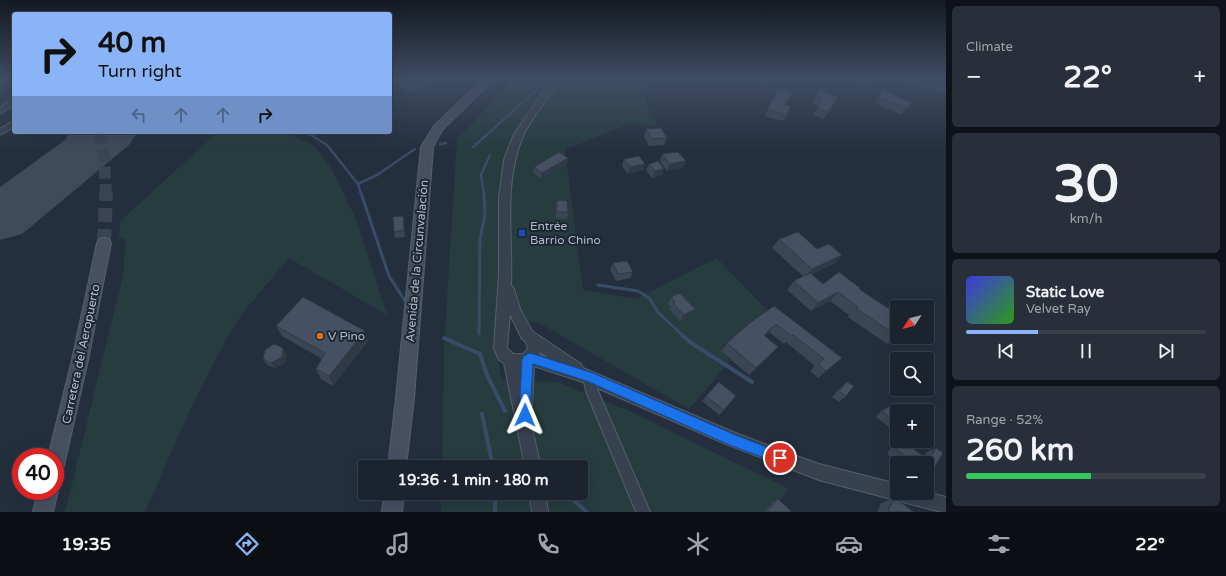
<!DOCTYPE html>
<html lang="en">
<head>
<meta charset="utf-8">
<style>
	:root { --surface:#1b232e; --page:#282f3a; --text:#f1f3f6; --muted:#a0a4aa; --line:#39404a; --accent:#8ab4f8 }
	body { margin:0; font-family:"Varela Round",sans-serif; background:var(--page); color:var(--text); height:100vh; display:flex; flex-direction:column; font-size:15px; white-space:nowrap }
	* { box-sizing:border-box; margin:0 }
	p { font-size:13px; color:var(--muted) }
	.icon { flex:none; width:22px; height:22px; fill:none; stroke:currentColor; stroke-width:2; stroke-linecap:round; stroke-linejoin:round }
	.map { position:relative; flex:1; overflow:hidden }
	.sheet { display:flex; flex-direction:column; gap:6px; padding:6px; background:#0f1319; width:280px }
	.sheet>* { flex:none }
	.top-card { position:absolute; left:12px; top:12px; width:380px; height:122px; border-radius:4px; box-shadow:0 4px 16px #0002,0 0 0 1px var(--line); background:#8ab4f8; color:#111; overflow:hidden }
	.needle { width:26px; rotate:234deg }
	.controls { position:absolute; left:890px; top:300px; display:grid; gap:8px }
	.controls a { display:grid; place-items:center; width:44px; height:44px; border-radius:4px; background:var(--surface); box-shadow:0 4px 16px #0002,0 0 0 1px var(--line); font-size:20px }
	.speed { position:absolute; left:12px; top:448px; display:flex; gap:8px; font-size:20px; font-weight:700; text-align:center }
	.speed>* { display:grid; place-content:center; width:52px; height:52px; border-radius:50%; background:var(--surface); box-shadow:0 4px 16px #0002,0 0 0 1px var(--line); line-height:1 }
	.speed .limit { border:6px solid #d22; background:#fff; color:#111 }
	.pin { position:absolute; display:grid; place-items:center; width:34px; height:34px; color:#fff; margin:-17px; border:2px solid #fff; border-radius:50%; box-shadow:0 1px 4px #0007 }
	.me { position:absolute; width:44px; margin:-22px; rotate:1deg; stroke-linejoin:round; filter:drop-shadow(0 0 3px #0008) }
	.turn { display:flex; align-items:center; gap:14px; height:84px; padding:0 20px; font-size:18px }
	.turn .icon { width:52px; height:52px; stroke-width:2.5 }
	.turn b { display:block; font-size:28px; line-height:34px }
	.lanes { display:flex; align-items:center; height:38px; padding:0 20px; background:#0003; justify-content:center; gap:20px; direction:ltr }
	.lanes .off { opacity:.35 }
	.big { font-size:30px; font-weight:700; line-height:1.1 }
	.sheet .widget { flex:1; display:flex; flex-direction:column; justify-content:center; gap:6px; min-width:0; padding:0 14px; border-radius:6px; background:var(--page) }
	.sheet .dial { align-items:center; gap:0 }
	.dial b { font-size:52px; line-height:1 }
	.song { display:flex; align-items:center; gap:12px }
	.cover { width:48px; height:48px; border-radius:6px; background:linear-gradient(135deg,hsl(240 70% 55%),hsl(110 70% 35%)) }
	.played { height:4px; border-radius:2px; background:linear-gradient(90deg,var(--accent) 30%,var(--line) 30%) }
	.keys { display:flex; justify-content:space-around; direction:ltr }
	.heat { display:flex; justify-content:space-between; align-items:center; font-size:22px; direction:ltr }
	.charge { height:6px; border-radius:3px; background:linear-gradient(90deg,#34c759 52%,var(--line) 0) }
	.trip { position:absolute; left:358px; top:460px; width:230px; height:40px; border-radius:4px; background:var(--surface); box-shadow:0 4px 16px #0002,0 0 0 1px var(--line); font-weight:700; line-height:40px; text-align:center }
	.tabs { display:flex; height:64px; justify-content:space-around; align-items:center; background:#0b0e12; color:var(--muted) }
	.tabs .icon { width:28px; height:28px }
	.tabs .on { color:var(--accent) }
	.tabs b { font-size:18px; color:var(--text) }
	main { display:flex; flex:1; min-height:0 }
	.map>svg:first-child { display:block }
</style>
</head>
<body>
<main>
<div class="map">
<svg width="946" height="512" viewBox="0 0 946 512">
	<rect width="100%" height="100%" fill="#242f3e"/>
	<path fill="#263c3f" d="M514,79H643L647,106L657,126L629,123L565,150L583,290L636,299L717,258L780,324L753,332L722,345L730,361L689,409L539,323L497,319L498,360L502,380L557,382L627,410L789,489L770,512H441V493H581V467H442L444,346L457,139Z
		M218,132H284L307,142L315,147L332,170L356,219L387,315L289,258L245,310L226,339L191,408L145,512H65L123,276L126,239L119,237L120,221Z"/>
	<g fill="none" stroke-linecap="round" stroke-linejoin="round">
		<path stroke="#394c67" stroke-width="2.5" d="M306,132L327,145L358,184L361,194
			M440,144L446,143
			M473,147L544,83
			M358,184L377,175L415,149
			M484,194L481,175L490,155"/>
		<path stroke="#394c67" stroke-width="3" d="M361,193L389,276L405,301
			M598,285L638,291L649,298L658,312L683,336
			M479,334L480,240L485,214L484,193"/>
		<path stroke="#394c67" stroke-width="4" d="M682,335L690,342L752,382
			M444,338L480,354L487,375L505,411
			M482,414L493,467
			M495,493V512
			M565,493L587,512"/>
		<path fill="#3f4a5a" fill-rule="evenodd" d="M70,132H90L70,173L46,195L38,197L30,195L26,189L30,183L53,163Z
			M100,132H122C117,140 111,140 103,138Z"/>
		<path fill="#3f4a5a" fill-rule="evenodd" d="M76,132H137L130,144L22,234L0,240V187Z"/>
		<path stroke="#3a4453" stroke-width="12" stroke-dasharray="12 5.5" stroke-linecap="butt" d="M100,132L104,160L106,194"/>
		<path stroke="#3a4453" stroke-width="14" stroke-dasharray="14 7" stroke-linecap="butt" d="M104,243L106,193"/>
		<defs>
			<path id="minor" d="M904,79H916L946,88V92Z
				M11,99H14V105L0,114V108Z
				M11,122H14V127L0,135V129Z
				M589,372L593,373L598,391L650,512H636L586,391L583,377L585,373Z"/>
			<path id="tertiary" d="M552,79H561C550,95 531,119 523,136C503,183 513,234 511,285L514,289L520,309L532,331L581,364L583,368L733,432L780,450L819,464L897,484V493L927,492L946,497V512H941L819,480L726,444L586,383L534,366L532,405L528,411L541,467H525L504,363L499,360L494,348L499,274V197L504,160L514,134ZM510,314L522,339L526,342L528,349L523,354H513L507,348ZM540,352L548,357L539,355Z
				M529,493H545L548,512H532Z"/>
			<path id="secondary" d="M483,79H494L442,130L433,147L414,398L406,467H388L396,398L421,147L434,126Z
				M104,238L109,239L111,243L88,360L64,465L62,472L55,474V457H48L72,360L97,243L99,239Z
				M55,485L58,491L53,512H33L38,491H55Z
				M384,493H404L402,512H382Z"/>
		</defs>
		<use href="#minor" stroke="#565f6c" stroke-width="2"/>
		<use href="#tertiary" stroke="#565f6c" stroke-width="2"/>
		<use href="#secondary" stroke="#565f6c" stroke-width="2"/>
		<use href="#minor" fill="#38414e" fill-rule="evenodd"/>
		<use href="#tertiary" fill="#38414e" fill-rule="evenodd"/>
		<use href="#secondary" fill="#465061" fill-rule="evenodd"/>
	</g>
	<path fill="#3b4654" d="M397,79H433L417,93L398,86Z
		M854,79H867L865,83Z
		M510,81H527L518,90L509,87Z
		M778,88L792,93L785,105L787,115L783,121L765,116Z
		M882,90L912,103L907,110L901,115L875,103L877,97Z
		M815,96L838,97L824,119L813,115L819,106L811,103Z
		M646,129L667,138L664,145L649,146L644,136Z
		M662,154L683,168L667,171L660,161Z
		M568,158L567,163L541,179L533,172L534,167Z
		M624,159L645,164L643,170L628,174L622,166Z
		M649,164L664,169L662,175L652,178L646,170Z
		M557,200L568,212L567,219L556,218V207Z
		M403,216L405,237L395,238L394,232Z
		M779,239L817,249L842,255L834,264L812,274L823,284L859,289L897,336L887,344L848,317L849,315L830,301L811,311L787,290L794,281L803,276L772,248Z
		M613,263L633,272L630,278L616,281L610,269Z
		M671,297L695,309L691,315L680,321L669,309L671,307L668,304Z
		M774,306L842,358L818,378L810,371L815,366L786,342L784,344L769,332L765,336L771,354L749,375L721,351L727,343Z
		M276,326L365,331L368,341L333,386L321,379L316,369L322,359L282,336Z
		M286,354L285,363L275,368L267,365L263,359Z
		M719,382L724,410L719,415L702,401Z
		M847,382L846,396L839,402L832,397L841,387Z
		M889,406L897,412V433L876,417L881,411Z
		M897,438V441H916L912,448L924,457L927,452L936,448L933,470L927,473V463H900L887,454Z
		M895,498L914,512H877L881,503Z
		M778,499L792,512H764L772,503Z"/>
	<path fill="#303945" d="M420,79H433L417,93L416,83Z
		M522,79H528L527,81L518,90V84Z
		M912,103L907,110L901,115L906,108Z
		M568,158L567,163L541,179L542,173Z
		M686,161L683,168L667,171L670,164Z
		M645,164L643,170L628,174L630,167Z
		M664,169L662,175L652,178L655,171Z
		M842,255L834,264L805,278L812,269Z
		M838,292L830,301L811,311L818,303Z
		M695,309L691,315L680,321L684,315Z
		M776,324L769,332L758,343L764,335Z
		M365,331L368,341L333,386L329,376Z
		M283,348L286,354L285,363L275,368L271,363Z"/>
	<path fill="#455162" stroke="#303945" d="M406,79H420L416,83Z
		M511,79H522L518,84L510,81Z
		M778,88L792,93L784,105L790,106L787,115L768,109Z
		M820,90L838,97L828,112L817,108L823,99L815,96Z
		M882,90L912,103L906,108L879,97Z
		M661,128L667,138L652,139L646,129Z
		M559,152L568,158L542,173L534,167Z
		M678,152L686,161L670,164L662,154Z
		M639,156L645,164L630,167L624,159Z
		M658,161L664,169L655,171L649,164Z
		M557,200L567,201L568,212H557Z
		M403,216L404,230L394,232L393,217Z
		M798,232L817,249L829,244L842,255L812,269L779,239Z
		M627,261L633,272L618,274L613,263Z
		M839,272L860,288L859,289L897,314V336L856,308L858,307L838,292L818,303L794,281L810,273L823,284Z
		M680,293L695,309L684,315L673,303L675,302L671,297Z
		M303,297L365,331L329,376L316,369L325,353L276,326Z
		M774,306L842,358L826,371L818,364L824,359L793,335L791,336L776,324L764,335L778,347L756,368L727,343L751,322Z
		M274,344L283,348L282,357L271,363L263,359L265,350Z
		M719,382L736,396L724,410L706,396Z
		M847,382L854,386L846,396L839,391Z
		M889,406L897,412V422L883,412Z
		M901,441H916L912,448L929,460L936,448L943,453L933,470L927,466V463H914L896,449Z
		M895,498L914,512H891L888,510Z
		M778,499L792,512H767Z"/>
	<linearGradient id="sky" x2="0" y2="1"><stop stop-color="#141a22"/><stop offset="0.52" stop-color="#3f4d63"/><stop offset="1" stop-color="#3f4d63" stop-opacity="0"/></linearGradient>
	<rect width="946" height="151" fill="url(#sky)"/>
	<path fill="#1a73e8" stroke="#114b97" d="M530,353L593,373L733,434L784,454L786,458L784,463L780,464L727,444L587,381L533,364L530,415L529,419L525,421L521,419L519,415L522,360L524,356Z"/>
	<rect fill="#1a4fb4" stroke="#1d2633" stroke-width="1.5" x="518" y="229" width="8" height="8" rx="2"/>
	<circle fill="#e8710a" stroke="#1d2633" stroke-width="1.5" cx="320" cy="336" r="4"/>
	<g text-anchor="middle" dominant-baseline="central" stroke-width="4" stroke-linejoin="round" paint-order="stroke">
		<g font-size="12" fill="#b4bcc9" stroke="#1d2633" text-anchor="start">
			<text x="530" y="226">Entrée<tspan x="530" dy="14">Barrio Chino</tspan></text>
			<text x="328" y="336">V Pino</text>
		</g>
		<g font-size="12" fill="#b4bcc9" stroke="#1d2633">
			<text transform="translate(417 261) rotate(-85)">Avenida de la Circunvalación</text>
			<text transform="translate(81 354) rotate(-78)">Carretera del Aeropuerto</text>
		</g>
	</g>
</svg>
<div class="controls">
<a><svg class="needle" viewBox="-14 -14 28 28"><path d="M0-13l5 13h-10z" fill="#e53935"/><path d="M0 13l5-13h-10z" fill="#a0a4aa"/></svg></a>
<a><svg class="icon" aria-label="search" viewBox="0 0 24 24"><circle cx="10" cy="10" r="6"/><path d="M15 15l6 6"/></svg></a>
<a>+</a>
<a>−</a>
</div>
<div class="speed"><div class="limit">40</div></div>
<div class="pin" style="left:780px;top:458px;background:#d93025"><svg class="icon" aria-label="arrive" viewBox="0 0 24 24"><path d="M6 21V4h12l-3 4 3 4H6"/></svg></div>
<svg class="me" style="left:525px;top:415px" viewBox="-20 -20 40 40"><path d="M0-17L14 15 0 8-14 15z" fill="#1a73e8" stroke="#fff" stroke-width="4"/></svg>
<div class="trip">19:36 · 1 min · 180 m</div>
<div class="top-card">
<div class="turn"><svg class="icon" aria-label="right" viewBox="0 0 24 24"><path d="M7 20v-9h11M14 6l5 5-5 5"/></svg><div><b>40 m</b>Turn right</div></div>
<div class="lanes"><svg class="icon off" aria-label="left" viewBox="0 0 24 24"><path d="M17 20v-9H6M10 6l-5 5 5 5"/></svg><svg class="icon off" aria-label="ahead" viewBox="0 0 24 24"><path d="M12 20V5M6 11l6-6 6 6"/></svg><svg class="icon off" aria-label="ahead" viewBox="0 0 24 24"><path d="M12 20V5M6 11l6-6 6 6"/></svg><svg class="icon" aria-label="right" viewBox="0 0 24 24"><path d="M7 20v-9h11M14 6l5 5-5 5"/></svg></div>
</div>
</div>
<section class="sheet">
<div class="widget"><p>Climate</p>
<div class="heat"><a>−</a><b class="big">22°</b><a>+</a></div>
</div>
<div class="widget dial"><b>30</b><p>km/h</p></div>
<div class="widget">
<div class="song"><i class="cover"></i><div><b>Static Love</b><p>Velvet Ray</p></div></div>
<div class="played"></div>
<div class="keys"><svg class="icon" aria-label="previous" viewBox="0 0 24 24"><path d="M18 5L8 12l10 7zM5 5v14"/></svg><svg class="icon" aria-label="pause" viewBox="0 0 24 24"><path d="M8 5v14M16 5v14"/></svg><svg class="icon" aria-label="next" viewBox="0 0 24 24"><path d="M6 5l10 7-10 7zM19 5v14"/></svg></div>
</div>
<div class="widget"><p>Range · 52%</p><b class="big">260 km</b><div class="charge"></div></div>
</section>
</main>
<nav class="tabs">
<b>19:35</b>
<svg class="icon on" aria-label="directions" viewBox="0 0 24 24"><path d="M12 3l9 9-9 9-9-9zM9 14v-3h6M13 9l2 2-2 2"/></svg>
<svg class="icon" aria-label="music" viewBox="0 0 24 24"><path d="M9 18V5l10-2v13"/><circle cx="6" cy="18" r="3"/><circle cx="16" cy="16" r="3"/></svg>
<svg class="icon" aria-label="phone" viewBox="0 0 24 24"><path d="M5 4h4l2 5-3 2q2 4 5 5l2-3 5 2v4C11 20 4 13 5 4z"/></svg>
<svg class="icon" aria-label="climate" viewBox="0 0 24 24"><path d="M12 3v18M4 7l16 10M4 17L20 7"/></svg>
<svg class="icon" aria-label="car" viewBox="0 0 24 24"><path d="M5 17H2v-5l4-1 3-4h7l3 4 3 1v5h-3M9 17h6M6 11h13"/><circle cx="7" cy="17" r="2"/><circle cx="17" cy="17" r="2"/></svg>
<svg class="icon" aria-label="filters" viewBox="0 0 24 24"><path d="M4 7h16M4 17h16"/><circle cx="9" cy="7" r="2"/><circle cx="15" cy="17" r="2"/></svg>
<b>22°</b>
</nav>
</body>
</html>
